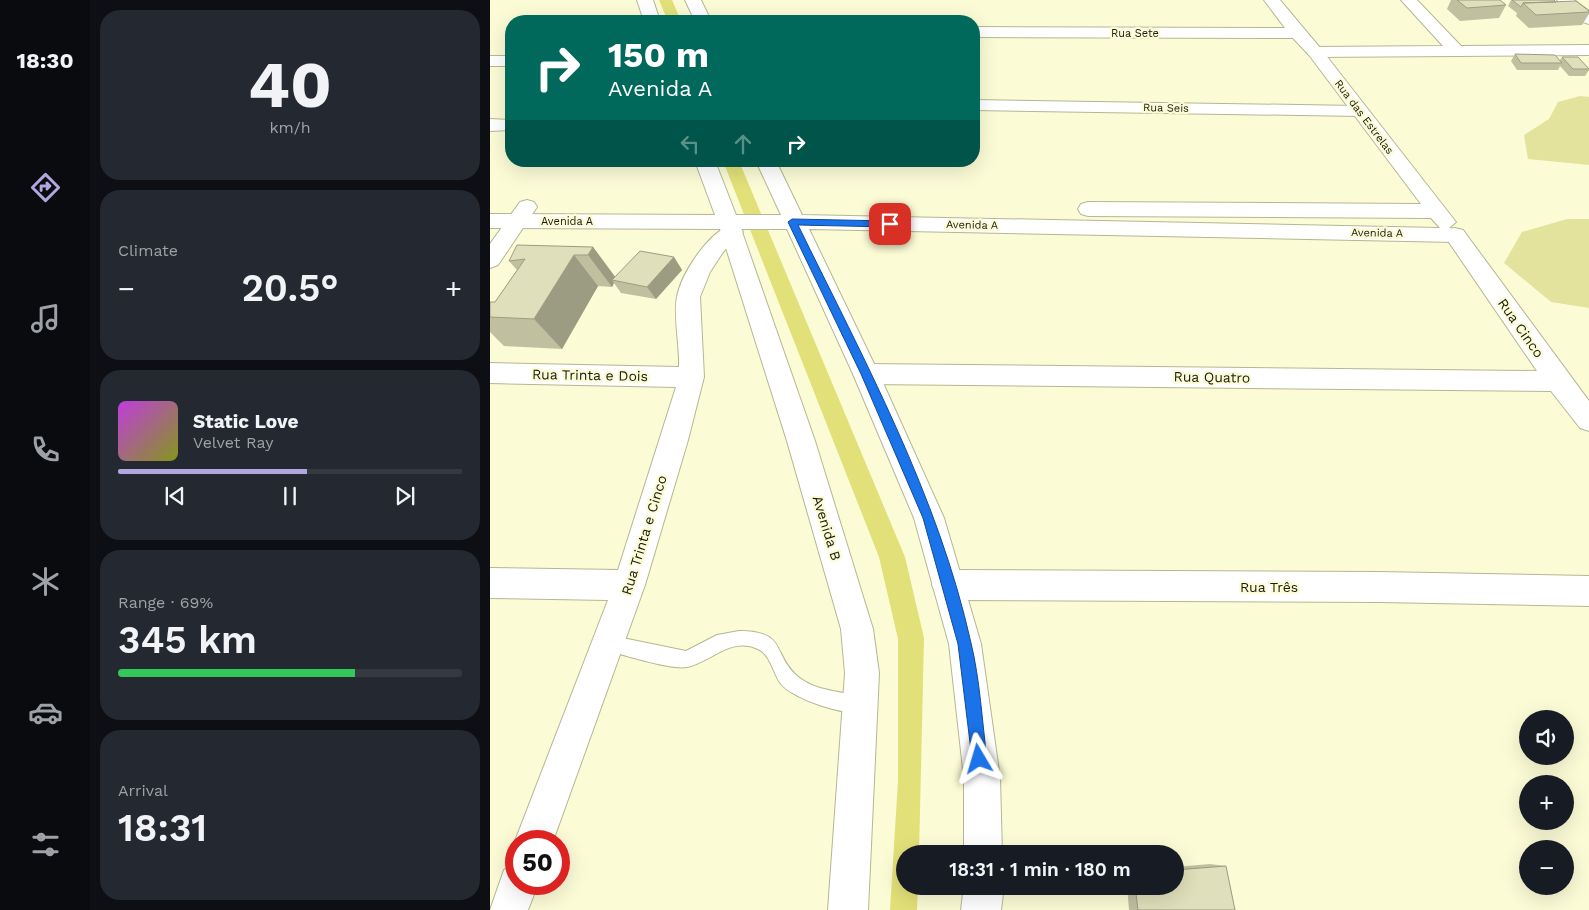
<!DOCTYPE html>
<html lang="en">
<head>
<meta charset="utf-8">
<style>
	:root { --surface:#171b24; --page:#242831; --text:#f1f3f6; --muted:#9ea1a6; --line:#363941; --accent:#b1a6df }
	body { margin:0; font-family:"Work Sans",sans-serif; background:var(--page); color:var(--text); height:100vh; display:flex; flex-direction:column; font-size:19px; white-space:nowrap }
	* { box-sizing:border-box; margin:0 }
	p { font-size:16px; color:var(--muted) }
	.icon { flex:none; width:28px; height:28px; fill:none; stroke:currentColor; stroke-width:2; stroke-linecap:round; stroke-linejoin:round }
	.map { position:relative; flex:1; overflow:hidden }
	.sheet { display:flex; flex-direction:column; gap:10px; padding:10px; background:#0d0f14; width:400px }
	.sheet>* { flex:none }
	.guide { position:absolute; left:15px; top:15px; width:475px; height:152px; border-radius:20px; box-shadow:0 5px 20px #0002; background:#00695c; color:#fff; overflow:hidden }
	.controls { position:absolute; left:1029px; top:710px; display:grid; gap:10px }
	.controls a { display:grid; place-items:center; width:55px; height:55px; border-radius:50%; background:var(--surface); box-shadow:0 5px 20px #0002; font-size:25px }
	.speed { position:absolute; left:15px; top:830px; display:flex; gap:10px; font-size:25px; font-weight:700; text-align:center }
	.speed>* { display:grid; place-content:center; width:65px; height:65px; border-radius:50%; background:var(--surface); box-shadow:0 5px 20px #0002; line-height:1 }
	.speed .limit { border:8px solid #d22; background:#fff; color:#111 }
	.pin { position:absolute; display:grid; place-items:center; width:42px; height:42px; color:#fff; margin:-21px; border-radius:10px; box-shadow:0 2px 8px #0006 }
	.me { position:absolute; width:55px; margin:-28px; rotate:353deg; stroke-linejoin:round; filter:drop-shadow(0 0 4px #0008) }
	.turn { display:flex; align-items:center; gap:18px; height:105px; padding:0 20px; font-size:22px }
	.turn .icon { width:65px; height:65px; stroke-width:2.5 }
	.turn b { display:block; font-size:35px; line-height:42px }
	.lanes { display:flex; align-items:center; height:48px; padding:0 20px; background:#0003; justify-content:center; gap:25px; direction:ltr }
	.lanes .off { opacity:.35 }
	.big { font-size:38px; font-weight:600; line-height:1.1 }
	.sheet .card { flex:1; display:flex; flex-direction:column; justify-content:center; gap:8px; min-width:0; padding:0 18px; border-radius:20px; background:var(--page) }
	.sheet .dial { align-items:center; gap:0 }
	.dial b { font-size:65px; line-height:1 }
	.song { display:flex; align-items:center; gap:15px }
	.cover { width:60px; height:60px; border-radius:8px; background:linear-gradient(135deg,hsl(290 70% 55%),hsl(70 70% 35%)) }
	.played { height:5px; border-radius:2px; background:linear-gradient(90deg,var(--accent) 55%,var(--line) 55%) }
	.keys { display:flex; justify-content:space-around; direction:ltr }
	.heat { display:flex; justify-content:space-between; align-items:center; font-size:28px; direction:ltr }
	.charge { height:8px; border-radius:4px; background:linear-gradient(90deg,#34c759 69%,var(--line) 0) }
	.trip { position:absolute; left:406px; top:845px; width:288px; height:50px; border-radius:25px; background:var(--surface); box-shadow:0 5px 20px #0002; font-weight:600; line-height:50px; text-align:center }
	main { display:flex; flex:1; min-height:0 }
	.tab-bar { display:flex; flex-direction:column; width:90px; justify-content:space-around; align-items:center; background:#090b0e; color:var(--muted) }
	.tab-bar .icon { width:35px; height:35px }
	.tab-bar .on { color:var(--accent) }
	.tab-bar b { font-size:22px; color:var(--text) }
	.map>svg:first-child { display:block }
</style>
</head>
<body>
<main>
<nav class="tab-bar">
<b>18:30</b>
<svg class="icon on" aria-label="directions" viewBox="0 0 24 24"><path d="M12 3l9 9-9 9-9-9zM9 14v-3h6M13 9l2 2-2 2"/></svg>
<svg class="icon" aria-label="music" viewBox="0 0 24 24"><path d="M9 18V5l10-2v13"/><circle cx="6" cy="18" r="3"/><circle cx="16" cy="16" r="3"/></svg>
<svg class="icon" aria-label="phone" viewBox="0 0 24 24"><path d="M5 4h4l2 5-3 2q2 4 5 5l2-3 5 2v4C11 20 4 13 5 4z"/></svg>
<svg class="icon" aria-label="climate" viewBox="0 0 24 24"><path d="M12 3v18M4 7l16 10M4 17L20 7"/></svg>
<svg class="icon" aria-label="car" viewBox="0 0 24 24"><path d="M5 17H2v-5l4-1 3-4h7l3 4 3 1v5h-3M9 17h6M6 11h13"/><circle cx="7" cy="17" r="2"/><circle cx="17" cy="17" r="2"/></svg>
<svg class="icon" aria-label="filters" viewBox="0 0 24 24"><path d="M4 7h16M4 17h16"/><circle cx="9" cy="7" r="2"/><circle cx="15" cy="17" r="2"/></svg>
</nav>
<section class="sheet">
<div class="card dial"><b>40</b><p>km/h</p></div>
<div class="card"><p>Climate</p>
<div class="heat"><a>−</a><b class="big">20.5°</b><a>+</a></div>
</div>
<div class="card">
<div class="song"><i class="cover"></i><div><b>Static Love</b><p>Velvet Ray</p></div></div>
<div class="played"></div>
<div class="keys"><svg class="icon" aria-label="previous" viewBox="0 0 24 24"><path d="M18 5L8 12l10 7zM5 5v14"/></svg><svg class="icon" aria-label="pause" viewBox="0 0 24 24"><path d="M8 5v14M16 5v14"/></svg><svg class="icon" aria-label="next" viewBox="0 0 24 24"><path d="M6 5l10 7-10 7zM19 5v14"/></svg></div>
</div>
<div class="card"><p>Range · 69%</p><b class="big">345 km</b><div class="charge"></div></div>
<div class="card"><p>Arrival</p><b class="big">18:31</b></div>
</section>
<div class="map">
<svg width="1099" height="910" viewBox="0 0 1099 910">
	<rect width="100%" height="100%" fill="#fbfbd6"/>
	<path fill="#e4e39e" d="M1090,96L1099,97V165L1038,159L1034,135L1059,119L1068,102Z
		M1077,219H1099V308L1061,302L1014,263L1032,232Z"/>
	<path fill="#e2e078" d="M169,0H182L191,21H178Z
		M233,161H249L415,557L434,638L429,854H415V886H428L427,910H400L408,781V639L389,557Z"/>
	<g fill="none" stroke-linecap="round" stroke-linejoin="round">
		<defs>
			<path id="lane" d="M249,631C297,631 282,653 306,675C326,693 353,690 376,699L379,705L376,711C359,718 303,699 291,684C283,674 281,655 268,649C241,636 221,662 197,667C180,670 136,655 118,651L112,649L110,643L112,637L118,635L196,651L227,635Z"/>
			<path id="street" d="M911,0H927L971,46L1099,45V55L825,57L819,55L817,52L819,49L825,47L953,46Z
				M1067,0H1084L1099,11V24L1093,22Z
				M484,27L807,28L815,33L807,38L484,37Z
				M0,56H21V66H0Z
				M484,100L869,106L875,107L878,111L875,115L869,116L484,110Z
				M0,119L21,120V130L0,131Z
				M37,200L44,202L47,207L8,265L0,268V244L30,202Z
				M242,225L250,227L253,232L233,252L220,272L210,297L214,377L198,440L155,585L63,841H26V844L25,841L118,600L0,598V568L128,570L186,387L0,383V363L189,367C190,347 183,314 187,297C191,274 219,231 242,225Z
				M965,228L973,230L1099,401V431L1090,428L1061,391L376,384L367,381L363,374L367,367L376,364L1047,371L954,235L957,230Z
				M458,570L889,572L1099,576V606L889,602L458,600L447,596L442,585L447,574Z
				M26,865V884H48L38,910H0L14,870Z"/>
			<path id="secondary" d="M147,0H163L170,21H154Z
				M195,0H211L221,21H205Z
				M774,0H790L831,49L962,217L966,222L959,228L973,230L976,235L973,240L965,242L319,229L389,374L454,518L491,644L510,778L512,854H474V778L459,644L424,518L363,374L297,229H251L325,441L383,629L389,673L378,910H338L355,673L351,629L297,441L230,229L0,228V214L225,215L205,161H225L246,215H291L266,161H286L312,215L950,228L941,218L598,216L591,214L588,209L591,204L598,202L931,204L819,55L801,36Z
				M474,886H514L511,910H471Z"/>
		</defs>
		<use href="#lane" stroke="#b6b693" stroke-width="2"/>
		<use href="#street" stroke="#b6b693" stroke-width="2"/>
		<use href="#secondary" stroke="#b6b693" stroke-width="2"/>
		<use href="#lane" fill="#fff" fill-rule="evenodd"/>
		<use href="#street" fill="#fff" fill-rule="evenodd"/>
		<use href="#secondary" fill="#fff" fill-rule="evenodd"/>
	</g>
	<path fill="#c0c0a1" d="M961,0H1010L1016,5L1009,18L970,21L957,9Z
		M1021,0H1064L1066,2L1099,11V14L1092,25L1039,28L1026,16L1027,13L1018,6Z
		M1025,54L1070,60L1072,57L1099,68V70L1095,76H1079L1070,66L1068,70H1027L1021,61Z
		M103,247L125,277L184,257L192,270L166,299L131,293L124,283L122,287L108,286L72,349L14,346L0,332V302H5L27,270L19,261Z
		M720,864L736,866L745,910H639L637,886H685V867Z"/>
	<path fill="#9c9c83" d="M103,247L126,278L122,280L124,283L122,287L98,255Z
		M84,255L108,286L72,349L44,319Z
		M184,257L192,270L166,299L157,287Z"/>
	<path fill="#dfdfbb" stroke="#9c9c83" d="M967,0H1010L1016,5L977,8Z
		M1022,0H1064L1066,2L1033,3L1031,7Z
		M1086,1L1099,11V12L1046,15L1033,3Z
		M1025,54L1065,55L1072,63H1031Z
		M1072,57H1088L1099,69H1083Z
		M27,245L103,247L98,255H84L44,319L0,317V302H5L35,259L19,261Z
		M150,251L184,257L157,287L122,280Z
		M736,866L745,910H648L645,886H685V870Z"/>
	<path fill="#1a73e8" stroke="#114b97" d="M302,219L400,221L404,224L400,227L308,225C374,360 448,495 481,643C490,680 492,721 497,759L494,764L489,767L484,764L482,759L468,644L433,518L371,374L298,222Z"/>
	<g text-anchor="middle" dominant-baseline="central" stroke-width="4.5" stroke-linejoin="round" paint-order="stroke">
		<g font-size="11" fill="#1b1b0e" stroke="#fbfbd6">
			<text x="645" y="33">Rua Sete</text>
			<text transform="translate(676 108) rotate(1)">Rua Seis</text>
			<text transform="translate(874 117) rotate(53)">Rua das Estrelas</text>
			<text x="77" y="221">Avenida A</text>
			<text transform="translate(482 225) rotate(1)">Avenida A</text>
			<text transform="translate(887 233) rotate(1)">Avenida A</text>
		</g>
		<g font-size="14" fill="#1b1b0e" stroke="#fbfbd6">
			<text transform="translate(1031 328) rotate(55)">Rua Cinco</text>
			<text transform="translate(100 375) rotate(1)">Rua Trinta e Dois</text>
			<text transform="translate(722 377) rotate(1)">Rua Quatro</text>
			<text transform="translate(337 528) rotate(73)">Avenida B</text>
			<text transform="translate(154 535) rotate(-73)">Rua Trinta e Cinco</text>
			<text x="779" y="587">Rua Três</text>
		</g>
	</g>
</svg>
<div class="controls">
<a><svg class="icon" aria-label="sound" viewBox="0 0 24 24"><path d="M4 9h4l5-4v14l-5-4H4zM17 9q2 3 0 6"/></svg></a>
<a>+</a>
<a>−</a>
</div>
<div class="speed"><div class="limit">50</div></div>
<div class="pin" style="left:400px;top:224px;background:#d93025"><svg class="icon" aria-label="arrive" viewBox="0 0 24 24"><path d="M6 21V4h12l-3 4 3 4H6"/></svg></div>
<svg class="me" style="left:489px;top:759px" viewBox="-20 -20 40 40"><path d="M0-17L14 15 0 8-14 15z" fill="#1a73e8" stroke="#fff" stroke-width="4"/></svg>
<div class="trip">18:31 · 1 min · 180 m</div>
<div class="guide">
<div class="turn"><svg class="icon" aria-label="right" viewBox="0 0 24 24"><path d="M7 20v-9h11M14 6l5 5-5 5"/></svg><div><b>150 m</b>Avenida A</div></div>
<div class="lanes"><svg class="icon off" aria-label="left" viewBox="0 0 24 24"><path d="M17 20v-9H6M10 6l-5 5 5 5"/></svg><svg class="icon off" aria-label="ahead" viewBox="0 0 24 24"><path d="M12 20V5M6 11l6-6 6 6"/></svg><svg class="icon" aria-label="right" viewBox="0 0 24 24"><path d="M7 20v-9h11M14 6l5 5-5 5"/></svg></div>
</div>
</div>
</main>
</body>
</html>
